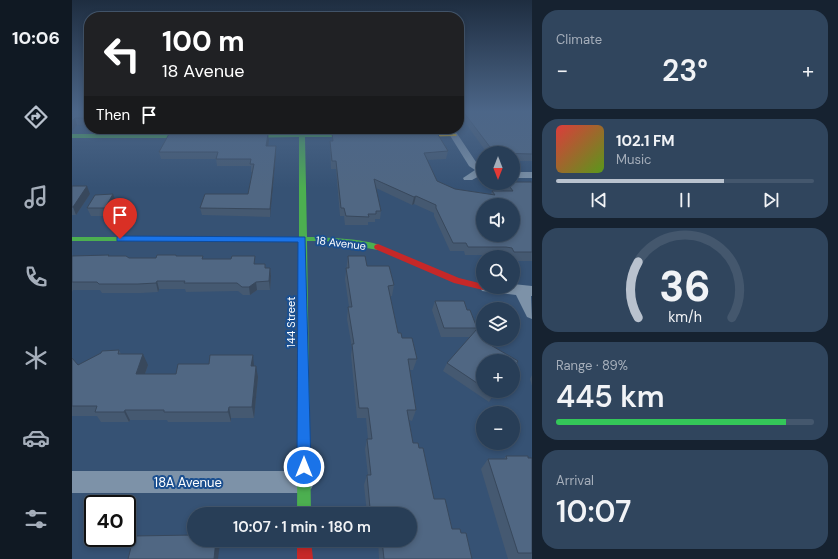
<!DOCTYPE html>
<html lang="en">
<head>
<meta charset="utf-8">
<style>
	:root { --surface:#283e57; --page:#30455d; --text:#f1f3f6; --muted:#a5aeba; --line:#44576d; --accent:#b9c2ce }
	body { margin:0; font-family:"DM Sans",sans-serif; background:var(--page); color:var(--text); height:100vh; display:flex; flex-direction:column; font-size:15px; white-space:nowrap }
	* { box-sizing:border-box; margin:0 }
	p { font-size:13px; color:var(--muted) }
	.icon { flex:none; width:22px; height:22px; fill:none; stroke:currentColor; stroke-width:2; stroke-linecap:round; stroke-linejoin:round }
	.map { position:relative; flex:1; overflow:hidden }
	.sheet { display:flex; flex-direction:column; gap:10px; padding:10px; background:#162230; width:306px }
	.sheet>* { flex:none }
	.banner { position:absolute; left:12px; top:12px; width:380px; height:122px; border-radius:16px; box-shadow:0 2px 6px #0003,0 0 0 1px var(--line); background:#202124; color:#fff; overflow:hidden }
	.needle { width:26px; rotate:180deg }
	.buttons { position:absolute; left:404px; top:146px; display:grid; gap:8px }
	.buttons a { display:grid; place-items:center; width:44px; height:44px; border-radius:50%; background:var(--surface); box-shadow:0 2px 6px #0003,0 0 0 1px var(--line); font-size:20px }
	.speed { position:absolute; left:12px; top:495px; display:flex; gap:8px; font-size:20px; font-weight:700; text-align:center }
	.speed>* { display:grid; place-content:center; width:52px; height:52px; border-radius:50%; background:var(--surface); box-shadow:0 2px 6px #0003,0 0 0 1px var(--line); line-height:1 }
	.speed .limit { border:2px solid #111; border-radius:6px; background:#fff; color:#111 }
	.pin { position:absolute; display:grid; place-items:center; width:34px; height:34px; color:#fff; margin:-41px -17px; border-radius:50% 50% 50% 0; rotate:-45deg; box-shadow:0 0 4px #0007 }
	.pin .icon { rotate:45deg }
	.me { position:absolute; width:44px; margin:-22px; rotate:0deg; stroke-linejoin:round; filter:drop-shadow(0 0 3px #0008) }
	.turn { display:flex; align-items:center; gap:14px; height:84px; padding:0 12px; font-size:18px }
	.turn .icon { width:52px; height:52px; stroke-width:2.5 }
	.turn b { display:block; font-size:28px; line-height:34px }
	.then { display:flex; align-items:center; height:38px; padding:0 12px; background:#0003; gap:8px; font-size:15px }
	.big { font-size:30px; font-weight:600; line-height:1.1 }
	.sheet .card { flex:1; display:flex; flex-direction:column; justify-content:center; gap:6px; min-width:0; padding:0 14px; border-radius:16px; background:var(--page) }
	.sheet .dial { align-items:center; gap:0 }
	.dial svg { height:104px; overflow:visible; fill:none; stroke:var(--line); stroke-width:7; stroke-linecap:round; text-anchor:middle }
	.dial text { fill:var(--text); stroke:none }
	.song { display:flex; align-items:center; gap:12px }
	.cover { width:48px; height:48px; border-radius:6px; background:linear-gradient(135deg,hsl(0 70% 55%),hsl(90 70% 35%)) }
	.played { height:4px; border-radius:2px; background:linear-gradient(90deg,var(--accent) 65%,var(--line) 65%) }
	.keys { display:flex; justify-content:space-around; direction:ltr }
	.heat { display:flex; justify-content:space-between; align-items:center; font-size:22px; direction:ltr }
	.charge { height:6px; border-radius:3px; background:linear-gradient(90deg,#34c759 89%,var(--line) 0) }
	.trip { position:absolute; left:115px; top:507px; width:230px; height:40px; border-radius:20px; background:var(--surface); box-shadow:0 2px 6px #0003,0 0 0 1px var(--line); font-weight:600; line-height:40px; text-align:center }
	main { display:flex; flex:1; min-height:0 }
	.menu { display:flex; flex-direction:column; width:72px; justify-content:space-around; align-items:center; background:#101923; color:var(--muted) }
	.menu .icon { width:28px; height:28px }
	.menu .current { color:var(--accent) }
	.menu b { font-size:18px; color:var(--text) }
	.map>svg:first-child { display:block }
</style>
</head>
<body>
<main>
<nav class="menu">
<b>10:06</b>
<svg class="icon current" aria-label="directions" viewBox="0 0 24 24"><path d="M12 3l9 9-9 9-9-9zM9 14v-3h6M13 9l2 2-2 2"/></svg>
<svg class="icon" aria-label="music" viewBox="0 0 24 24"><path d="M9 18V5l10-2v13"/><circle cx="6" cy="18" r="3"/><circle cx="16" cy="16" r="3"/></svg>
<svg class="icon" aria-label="phone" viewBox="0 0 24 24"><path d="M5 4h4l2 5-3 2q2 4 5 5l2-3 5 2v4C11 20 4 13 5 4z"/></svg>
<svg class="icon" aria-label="climate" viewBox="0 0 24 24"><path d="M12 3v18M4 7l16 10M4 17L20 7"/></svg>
<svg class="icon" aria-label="car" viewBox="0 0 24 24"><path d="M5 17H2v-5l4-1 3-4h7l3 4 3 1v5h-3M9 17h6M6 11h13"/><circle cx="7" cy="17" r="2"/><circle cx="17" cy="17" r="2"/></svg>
<svg class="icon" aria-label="filters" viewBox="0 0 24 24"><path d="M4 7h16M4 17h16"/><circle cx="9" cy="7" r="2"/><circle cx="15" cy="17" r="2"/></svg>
</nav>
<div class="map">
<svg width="460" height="559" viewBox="0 0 460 559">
	<rect width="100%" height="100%" fill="#365274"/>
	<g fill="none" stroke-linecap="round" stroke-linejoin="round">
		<path fill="#7d92a8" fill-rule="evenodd" d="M374,129H382L404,162L411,167V174L400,180H392L391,178L403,170L397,166Z
			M441,172H460V178H441Z
			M410,283L411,287H441V284L460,286V296H459L460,319L455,317L444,295L410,291L408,287Z
			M0,471H232L239,475L243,482L239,489L232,493H0Z"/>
		<path fill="#4caf50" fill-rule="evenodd" d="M227,129H233V134L288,133L291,135L288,137H233L235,237C248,237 302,239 310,247L306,250L254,241H235L239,514H225L227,241H0V237H227V137L170,138L167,136L170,134H227Z
			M0,134H122L125,136L122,138H0Z"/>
		<path fill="#ffc107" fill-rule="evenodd" d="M382,133L385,135L384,136L340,137L337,135L340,133Z"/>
		<path fill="#c62828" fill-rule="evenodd" d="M306,244L387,278L411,284V287H416L411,290L382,283L303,249L302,247L303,245Z
			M225,540H239L241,559H225Z"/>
	</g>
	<path fill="#455971" d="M0,110H17V125H5L0,131Z
		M387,110H460V161H441V153H415L387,114Z
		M104,129H198V130H104Z
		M259,129H358V130H259Z
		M260,133L376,151L374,159L355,160L365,181L383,189L419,194L420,191H432V190L434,183L460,182V261H441V257H436L431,255H393L392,251H378L362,216V213L342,204L340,205L304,188L309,211L308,219H303V222H296V225H273L272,216H268L264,169H259L258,148V141H260Z
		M197,141L196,146L204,153L198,217L130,215L128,208L176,194L180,172H179V166H145L144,159H89L87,152Z
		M0,186L18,194L4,215H0Z
		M44,202L36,216H19L15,208Z
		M104,255V256L131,259L184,264H193L194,268H198L199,276L198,290H185L178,295H171L166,291L114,292L113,289H87L86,292L69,293H30L28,290H1L0,292V256H37L57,258H84Z
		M276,256L295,266L322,285L320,296H318L326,333L330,338L345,359L341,370H338L344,410L340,421L337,420L341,443L347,448L362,499L380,529L389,533L400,559H307L306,540H338V514H295L292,485L295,475H296L293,449L295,439H296L294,418H285L279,355L280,348L275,319L276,307H277L273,279Z
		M363,301L395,310L405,328L404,330L410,340L446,361L441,370V361H411V391H425L417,402L371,371L375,363L398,337H369L360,310Z
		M47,350L49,354L76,365L73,374H104L182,366L186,377L182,418H159V422H96L95,420H58L57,422H29L25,416H0V358L6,365Z
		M460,375V386L458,379Z
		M434,456L460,458V559H436L409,469L416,459H432Z"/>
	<path fill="#38485c" d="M3,118L5,125L0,131V121Z
		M196,134L197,141L195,153L194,146Z
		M204,146V153L198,217V209Z
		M15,186L18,194L4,215L1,207Z
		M41,194L44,202L36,216L33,208Z
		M344,196L342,204L340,205L342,197Z
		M198,268L199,276L198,290L197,281Z
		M85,281L87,289L86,292L84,283Z
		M184,282L185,290L178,295L177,287Z
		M71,354L76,365L69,385L64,374Z
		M181,355L182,366H179Z
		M184,366L186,377L182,418L180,407Z
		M424,391H425L417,402L422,394Z
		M157,407L159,418V422L156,412Z
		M53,410L58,420L57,422L52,412Z
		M144,540H147L148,543L146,559H142Z"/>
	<path fill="#506783" stroke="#38485c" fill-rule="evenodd" d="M0,110H17V118H3L0,121Z
		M390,110H460V154L425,153L423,151H421Z
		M260,133H365L376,151L352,153L365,181L383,189L423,195L420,191H441L435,183H441V182H460V252H442L440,248L434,247H396L394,243H381L364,208V205L344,196L342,197L302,179L309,211H304V214H296L297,217L274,216L272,208H269L264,161H260L258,141H261ZM411,205H441V235H411Z
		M97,134H196L194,146H204L198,209L128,208L133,194H176L182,164H178L179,159H144L146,152H87Z
		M0,186H15L1,207H0Z
		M41,194L33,208H15L23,195Z
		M37,255L36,256H54L57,258H84L85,255H104V256H131L130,259H159L160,256H183L182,264H193V268H198L197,281L184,282L177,287H170L165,283H112L113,281H85L84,283L66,284H27L25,282H0V256Z
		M276,256H293L295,266H317L322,285L316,286L326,333H329L330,338H340L345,359H336L344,410H335L341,443H346L347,448H351L362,499H373L380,529H388L389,533H394L400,559H312L310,540H338V514H307L306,508H298L295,475H299L295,439H300L296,408H287L280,344H282L276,307H280L274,268H277Z
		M363,301H392L395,310H398L405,328H372Z
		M405,329L410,340L446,361L441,368V361H411V387L375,363Z
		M47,350L46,354H71L64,374H104L106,364H137L138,355H181L179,366H184L180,407H157L156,412H92V410H53L52,412H23L25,406H0V358L6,365L29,353L30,351Z
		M418,391H424L422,394Z
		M434,456H456V458H460V553H446L416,459H435Z
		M122,535V540H144L142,559H56L62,536Z"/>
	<linearGradient id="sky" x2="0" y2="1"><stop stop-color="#1e2d40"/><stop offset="0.59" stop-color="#4c6688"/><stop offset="1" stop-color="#4c6688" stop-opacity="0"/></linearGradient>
	<rect width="460" height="188" fill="url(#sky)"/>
	<path fill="#1a73e8" stroke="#114b97" d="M48,236L233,237L239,467L237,472L232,474L227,472L225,467L226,242L45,241V237Z"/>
	<g text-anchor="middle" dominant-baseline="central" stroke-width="4" stroke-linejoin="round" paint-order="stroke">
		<g font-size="11" fill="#fff" stroke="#1b4f8f">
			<text transform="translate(269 243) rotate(7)">18 Avenue</text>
			<text transform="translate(219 322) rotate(-90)">144 Street</text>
		</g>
		<g font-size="13" fill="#fff" stroke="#1b4f8f">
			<text x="116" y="482">18A Avenue</text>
		</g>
	</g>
</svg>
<div class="buttons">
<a><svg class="needle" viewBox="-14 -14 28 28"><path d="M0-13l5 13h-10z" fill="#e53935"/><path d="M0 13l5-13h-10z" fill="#a5aeba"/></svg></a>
<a><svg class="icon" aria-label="sound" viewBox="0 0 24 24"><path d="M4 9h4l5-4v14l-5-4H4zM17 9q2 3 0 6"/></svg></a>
<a><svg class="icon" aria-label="search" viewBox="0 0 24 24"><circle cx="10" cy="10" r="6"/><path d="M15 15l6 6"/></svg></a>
<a><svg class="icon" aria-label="layers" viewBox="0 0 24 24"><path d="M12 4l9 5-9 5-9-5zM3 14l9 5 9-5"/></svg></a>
<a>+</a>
<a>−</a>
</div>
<div class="speed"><div class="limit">40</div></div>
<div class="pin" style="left:48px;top:239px;background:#d93025"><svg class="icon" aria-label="arrive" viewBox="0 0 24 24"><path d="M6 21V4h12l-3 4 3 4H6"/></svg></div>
<svg class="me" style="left:232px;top:467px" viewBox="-20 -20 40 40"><circle r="17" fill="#1a73e8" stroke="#fff" stroke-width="3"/><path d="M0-11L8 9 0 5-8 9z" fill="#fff"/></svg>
<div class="trip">10:07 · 1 min · 180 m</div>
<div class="banner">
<div class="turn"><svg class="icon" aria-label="left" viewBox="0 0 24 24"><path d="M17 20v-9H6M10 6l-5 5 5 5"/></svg><div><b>100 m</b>18 Avenue</div></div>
<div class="then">Then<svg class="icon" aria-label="arrive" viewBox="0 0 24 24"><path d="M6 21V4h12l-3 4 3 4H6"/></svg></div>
</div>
</div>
<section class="sheet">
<div class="card"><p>Climate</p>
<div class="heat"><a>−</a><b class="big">23°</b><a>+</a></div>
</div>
<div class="card">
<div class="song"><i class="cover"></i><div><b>102.1 FM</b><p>Music</p></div></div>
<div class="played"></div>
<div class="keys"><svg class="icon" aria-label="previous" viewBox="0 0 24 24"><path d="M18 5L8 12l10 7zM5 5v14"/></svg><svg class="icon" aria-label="pause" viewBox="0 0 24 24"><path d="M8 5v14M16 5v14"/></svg><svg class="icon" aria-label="next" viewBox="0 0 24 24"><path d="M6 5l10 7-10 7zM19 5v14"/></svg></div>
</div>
<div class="card dial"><svg viewBox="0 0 100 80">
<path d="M14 69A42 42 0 1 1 86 69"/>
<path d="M14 69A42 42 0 0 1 14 26" stroke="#b9c2ce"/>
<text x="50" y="56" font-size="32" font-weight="700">36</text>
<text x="50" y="72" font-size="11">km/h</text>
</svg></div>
<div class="card"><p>Range · 89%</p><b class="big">445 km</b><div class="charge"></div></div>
<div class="card"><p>Arrival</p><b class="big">10:07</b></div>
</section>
</main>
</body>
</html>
